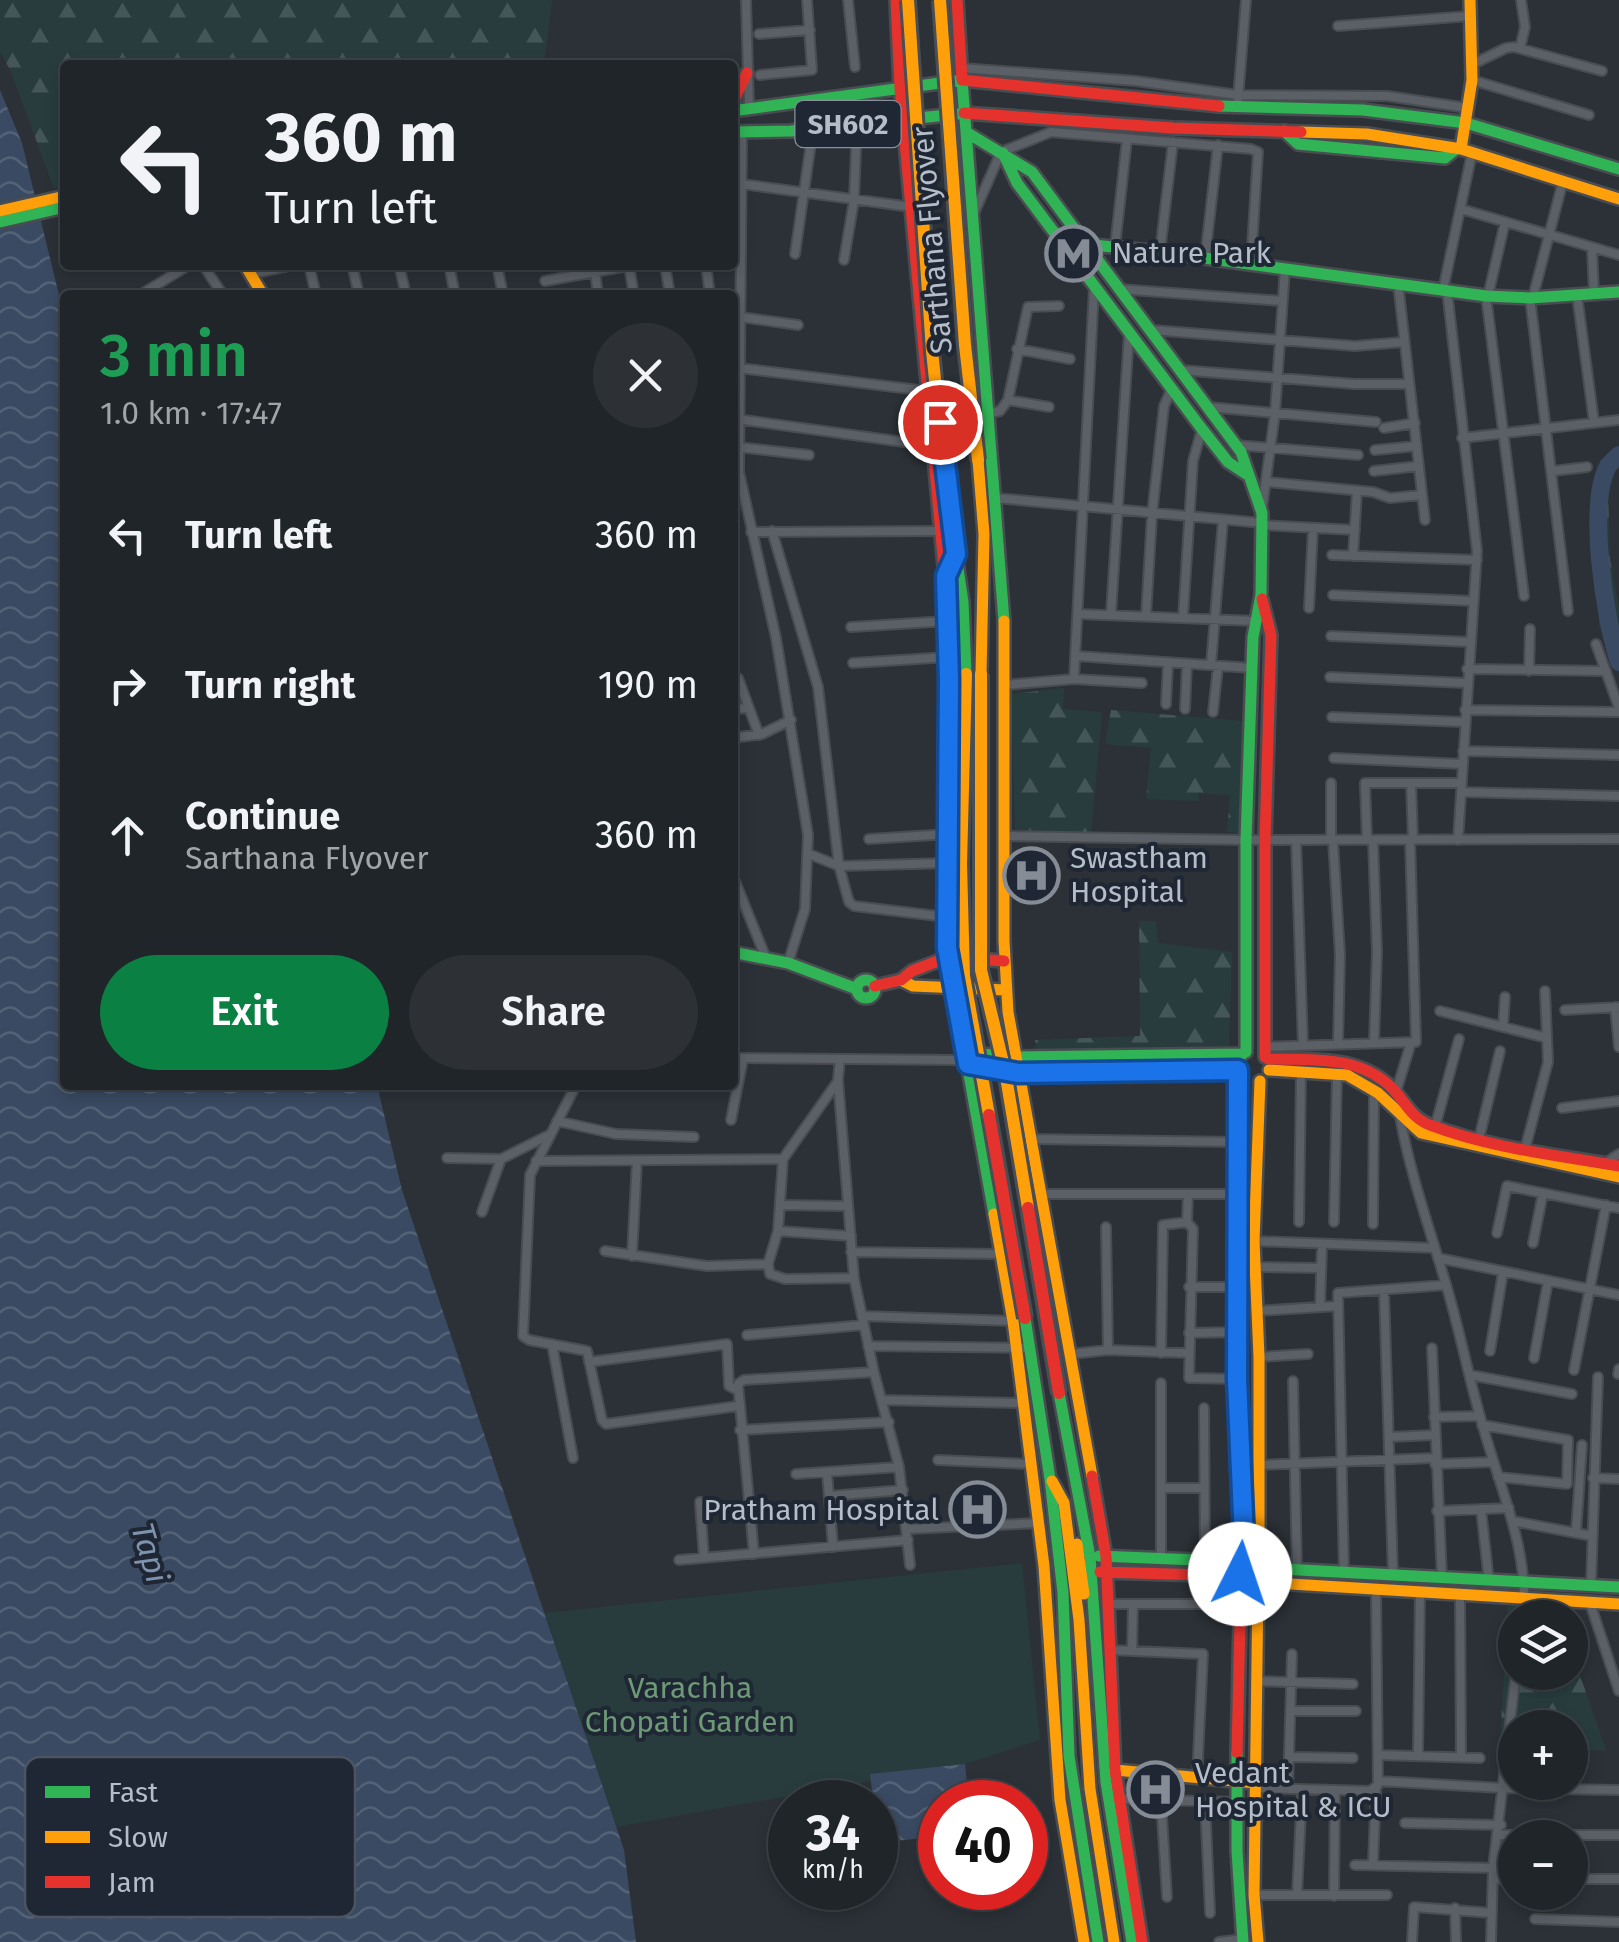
<!DOCTYPE html>
<meta charset="utf-8">
<style>
:root{--surface:#202529;--page:#2d3135;--text:#f1f3f6;--muted:#a2a5a8;--line:#3d4246;--accent:#0b8043}
body{margin:0;font-family:"Fira Sans",sans-serif;background:var(--page);color:var(--text);height:100vh;display:flex;flex-direction:column;font-size:38px;white-space:nowrap}
*{box-sizing:border-box;margin:0}
p{font-size:32px;color:var(--muted)}
.icon{flex:none;width:55px;height:55px;fill:none;stroke:currentColor;stroke-width:2;stroke-linecap:round;stroke-linejoin:round}
.map{position:relative;flex:1;overflow:hidden}
.sheet{position:absolute;left:60px;top:290px;width:678px;height:800px;display:flex;flex-direction:column;background:var(--surface);border-radius:10px;box-shadow:0 5px 15px #0003,0 0 0 2px var(--line)}
.sheet>*{flex:none}
.banner{position:absolute;left:60px;top:60px;width:678px;height:210px;border-radius:10px;box-shadow:0 5px 15px #0003,0 0 0 2px var(--line);background:#202529;color:var(--text);overflow:hidden}
.fabs{position:absolute;left:1498px;top:1600px;display:grid;gap:20px}
.fabs a{display:grid;place-items:center;width:90px;height:90px;border-radius:50%;background:var(--surface);box-shadow:0 5px 15px #0003,0 0 0 2px var(--line);font-size:50px}
.speed{position:absolute;left:768px;top:1780px;display:flex;gap:20px;font-size:50px;font-weight:700;text-align:center}
.speed>*{display:grid;place-content:center;width:130px;height:130px;border-radius:50%;background:var(--surface);box-shadow:0 5px 15px #0003,0 0 0 2px var(--line);line-height:1}
.speed small{font-size:25px;font-weight:400}
.speed .limit{border:15px solid #d22;background:#fff;color:#111}
.pin{position:absolute;display:grid;place-items:center;width:85px;height:85px;color:#fff;margin:-42px;border:5px solid #fff;border-radius:50%;box-shadow:0 2px 10px #0007}
.me{position:absolute;width:110px;margin:-55px;rotate:4deg;stroke-linejoin:round;filter:drop-shadow(0 0 8px #0008)}
.turn{display:flex;align-items:center;gap:35px;height:210px;padding:0 40px;font-size:45px}
.turn .icon{width:130px;height:130px;stroke-width:2.5}
.turn b{display:block;font-size:70px;line-height:85px}
.round{display:grid;place-items:center;flex:none;width:105px;height:105px;border-radius:52px;background:var(--page)}
.headline{display:flex;align-items:center;justify-content:space-between;height:170px;padding:0 40px}
h1{font-size:60px;font-weight:600;line-height:75px;color:#1e9e55}
.cta{display:flex;gap:20px;margin-top:auto;padding:20px 40px}
.cta a{flex:1;height:115px;border-radius:60px;background:var(--accent);color:#fff;font-size:40px;font-weight:600;line-height:115px;text-align:center}
.cta a+a{background:var(--page);color:var(--text)}
ul{padding:0;list-style:none}
li{display:flex;align-items:center;gap:30px;height:150px;padding:0 40px}
li div{flex:1}
li b{display:block;font-size:38px}
li em{font-style:normal}
.map>svg:first-child{display:block}
</style>
<div class="map">
<svg width="1619" height="1942" viewBox="0 0 1619 1942">
<defs>
<pattern id="forest-firs" width="22" height="20" patternUnits="userSpaceOnUse" patternTransform="scale(2.5)"><rect width="22" height="20" fill="#283c3e"/><path d="M5 1l3.5 6h-7zM16 11l3.5 6h-7z" fill="#455659"/></pattern>
<pattern id="water-waves" width="16" height="10" patternUnits="userSpaceOnUse" patternTransform="scale(2.5)"><rect width="16" height="10" fill="#3a4a62"/><path d="M0 5q4-4 8 0t8 0" fill="none" stroke="#546277"/></pattern>
</defs>
<rect width="100%" height="100%" fill="#2b3137"/>
<path fill="url(#forest-firs)" d="M0,0H552L544,65H65V185L54,188L11,72L0,51Z
M1597,476L1608,491L1610,559L1619,608V673L1599,626Z
M1064,688L1063,709L1102,712L1091,833L1015,830L1011,694Z
M1111,710L1244,721L1239,833L1227,832L1230,795L1198,793L1199,801L1146,799L1151,748L1105,744Z
M1139,921H1156L1158,943L1232,952L1229,1046L1036,1050L1035,1040L1140,1036Z
M1508,1604L1559,1615L1515,1618V1672H1570V1646L1606,1751L1570,1748V1728H1515V1744L1500,1742Z"/>
<path fill="#283c3e" d="M1022,1563L1040,1740L965,1764L616,1827L545,1613Z"/>
<path fill="url(#water-waves)" d="M0,90L22,143L65,320V1085H377L402,1190L624,1850L636,1942H0Z
M965,1764L969,1802H940V1836L878,1843L870,1774Z"/>
<g fill="none" stroke-linecap="round" stroke-linejoin="round">
<path stroke="#3a4a62" stroke-width="18" d="M1619,455C1615,459 1611,462 1608,466C1587,504 1605,621 1619,662"/>
<defs>
<path id="street" d="M746,0L749,108
M848,0L855,67
M1338,26L1470,16
M759,34L810,30
M1520,48L1525,27L1521,0
M1471,65L1506,48L1514,47L1602,71
M961,68L1136,81L1238,95L1387,96L1468,108
M760,75L812,70L807,0
M1472,80L1589,115
M1238,99L1246,0
M742,133L739,472L776,638L808,835L805,909L788,963
M742,184L911,207
M1461,209L1619,255
M975,211L1001,152L1051,132L1251,149L1258,152L1251,263
M1115,247L1127,139
M1592,248L1594,294
M1160,252L1173,142
M795,254L813,129
M1205,258L1218,145
M844,260L854,200L857,123
M203,265L223,295
M309,265L316,295
M352,265L359,295
M399,265L406,295
M449,265L455,295
M497,265L503,295
M665,265L670,295
M706,265L710,295
M629,266L634,295
M595,272L598,295
M251,274L294,265
M545,281L634,265
M1398,283L1425,520
M1118,289L1282,301
M1443,290L1472,153
M1447,290L1477,551L1458,840
M140,295L189,265
M1577,295L1594,422
M1486,296L1524,596
M1488,296L1505,222
M1533,297L1563,181
M1530,298L1568,611
M740,317L798,325
M1152,330L1355,346L1404,342
M1017,349L1070,359
M739,368L927,391
M1180,370L1355,384H1409
M1008,400L1049,407
M1208,407L1376,422
M990,413L1000,411L1008,400L1028,307L1059,306
M737,419L933,446
M1384,428L1415,423
M1462,438L1619,420
M1235,445L1358,455
M738,447L809,455
M1375,450L1417,446
M1374,471L1419,466
M1553,471L1587,467
M1267,482L1373,492L1390,498L1422,495
M996,498L1262,523
M1262,509L1275,413L1285,268
M1262,525L1355,530
M772,531L818,687L839,866L849,902L854,906L946,917
M751,532L941,531
M1332,555L1477,560
M1353,556L1357,491
M1333,595L1473,601
M1309,608L1313,528
M1078,614L1256,621
M1111,614L1129,334
M1146,616L1152,515L1164,406L1172,388
M1183,617L1193,461L1202,429
M851,627L948,621
M1331,636L1470,642
M1596,644L1619,708
M1076,656L1252,668
M853,663L949,657
M1211,665L1223,520
M1467,669L1606,671
M1529,671L1530,629
M732,675L738,678L759,735
M1330,677L1466,683
M1074,679L1094,289
M1005,685L1074,679L1142,683
M1166,704L1168,663
M732,709L749,708
M1185,709L1187,664
M1465,710L1619,712
M1213,712L1218,666
M1332,717L1464,722
M732,738L762,734L791,720
M1463,751L1619,755
M1334,758L1462,764
M1411,783L1413,839
M1461,792L1619,796
M1004,836L1246,840L1619,839
M869,839L949,834
M1296,840L1303,1045
M1331,840V783
M1333,840L1340,955L1338,1044
M1367,840L1365,783H1461
M1373,840L1377,952L1374,1043
M809,854L839,866L949,863
M732,874L766,958
M1615,1007L1619,1047
M1565,1010L1619,1007
M1440,1011L1547,1038
M1503,1027L1505,997
M1265,1047L1416,1042L1410,839
M732,1058L957,1060L967,1064
M840,1059L838,1080L854,1278L874,1372L899,1467L910,1565
M576,1085L530,1175L523,1336L529,1340L587,1351L602,1420L606,1424L738,1406
M1396,1092L1411,1043
M1562,1108L1619,1101
M1400,1117C1410,1173 1429,1227 1445,1281C1460,1330 1469,1381 1484,1430C1501,1491 1530,1553 1523,1618
M731,1120L743,1059
M557,1121L616,1134L694,1137
M1435,1127L1459,1039
M1030,1139L1238,1142
M1479,1139L1500,1051
M1525,1149L1548,1062L1545,991
M447,1158L501,1159
M536,1161L783,1159
M1605,1163L1619,1154
M1040,1194H1237
M780,1205L847,1206
M482,1212L501,1159L549,1135
M1187,1222L1193,1229L1189,1378L1237,1379
M1299,1222L1301,1072
M1334,1222L1337,1075
M1373,1224L1374,1091
M1106,1227L1108,1350
M778,1231L851,1236
M1497,1233L1507,1186L1619,1208
M1254,1241L1435,1248
M1533,1243L1543,1193
M605,1251L707,1266L768,1264L778,1231L783,1159L838,1081
M851,1252L1000,1254
M632,1256L637,1161
M1438,1258L1619,1295
M768,1264L770,1274L785,1279L854,1278
M1255,1267L1321,1268
M1189,1287H1237
M1384,1290L1393,1575
M1320,1307L1322,1244
M1256,1311L1337,1306
M862,1316L1013,1321
M1189,1333L1237,1332
M747,1335L864,1325
M552,1344L573,1458
M868,1346L1029,1348
M1432,1348L1442,1579
M1490,1351L1503,1272
M1161,1353L1163,1225L1187,1222L1188,1194
M1071,1354L1108,1350L1188,1353
M1259,1357L1308,1354
M1534,1358L1548,1281
M589,1362L727,1344L729,1386L737,1390
M1574,1370L1606,1205
M1618,1374L1619,1369
M1470,1375L1572,1394
M1293,1381L1297,1570
M882,1400L1022,1403
M1204,1408L1205,1559
M1434,1417L1480,1416
M1482,1425L1568,1440L1567,1484L1498,1477
M740,1430L889,1422
M1389,1437L1434,1435
M938,1460L1030,1464
M1435,1464L1493,1462
M1260,1465L1434,1458
M827,1472L833,1547
M796,1474L899,1467
M1593,1478L1619,1479
M1161,1488H1204
M829,1496L903,1490
M700,1502L704,1558
M1481,1509L1489,1581
M1437,1511L1509,1508
M1513,1521L1592,1536
M907,1529L1039,1523
M1576,1533L1582,1445
M754,1554L738,1384L744,1380L874,1372
M1161,1558V1383
M679,1560L908,1540
M1344,1573L1338,1293L1446,1285
M1591,1585L1598,1377
M1460,1594L1461,1757
M1590,1603L1619,1691
M1108,1604H1202
M1110,1650L1203,1654L1197,1778
M1132,1651L1133,1604
M1256,1681L1353,1684
M1292,1711H1356
M1379,1755L1480,1758
M1418,1756L1420,1591
M1290,1757L1353,1758
M1379,1781L1502,1788L1619,1790
M1256,1788L1370,1791L1378,1785L1376,1590
M1288,1789L1292,1654
M1120,1799L1237,1802
M1161,1800L1167,1897
M1205,1801L1210,1913
M1405,1823L1501,1825
M1500,1835H1619
M1373,1864L1376,1788
M1355,1865L1493,1868
M1493,1879H1515
M1570,1879H1619
M1254,1895H1387
M1297,1895L1302,1790
M1334,1896L1335,1790
M1455,1908L1456,1942
M1535,1919L1619,1922
M1219,1942L1243,1939
M1412,1942L1414,1907L1492,1913
M1491,1942L1493,1868L1516,1672"/>
<path id="fast" d="M1219,106L1363,110L1466,123L1619,169
M732,111L962,80L1004,621
M1284,131L1298,144L1445,158L1456,149
M732,132L791,131L957,114
M966,132L1032,172L1241,452L1262,513L1261,595L1253,637L1246,840V1052
M1003,153L1017,183L1202,429L1228,462L1246,474
M0,222L65,207
M1067,247L1084,244L1160,252L1486,296L1530,298L1619,292
M947,494L963,602L966,674
M946,589L948,957L994,1214
M732,952L788,963L857,989
M857 989a9 9 0 1 1 18 0a9 9 0 1 1-18 0Z
M970,1053L1016,1057L1243,1054
M973,1065L1018,1073L1238,1071
M1025,1318L1050,1479L1063,1593L1069,1756L1098,1942
M1059,1393L1090,1557L1106,1782L1132,1942
M1099,1556L1245,1562L1237,1379L1239,1075
M1263,1568L1619,1587
M1237,1753V1851L1243,1942"/>
<path id="slow" d="M1301,132L1367,134L1461,149L1619,199
M1461,149L1472,80L1470,0
M0,211L65,196
M245,265L263,295
M978,460L984,534L981,674
M1004,621V941L1008,1012L1092,1476
M901,980L913,986L1006,990
M1269,1070L1347,1075L1378,1093L1421,1133L1619,1177
M994,1214L1013,1321L1044,1566L1060,1800L1084,1942
M1052,1481L1064,1503L1079,1620L1090,1789L1114,1942
M1077,1544L1084,1594
M1259,1563V1357L1254,1241L1260,1081
M1115,1770L1256,1783
M1258,1942L1254,1895L1258,1582L1619,1604"/>
<path id="jam" d="M896,0L900,88
M957,0L962,80L1219,106
M900,88L946,589
M732,103L747,73
M964,113L1173,128L1301,132
M1262,599L1271,635L1265,840V1057
M875,986L901,980L912,971L948,957L1004,961
M1268,1059C1311,1060 1359,1055 1392,1088C1405,1101 1411,1118 1430,1125C1490,1148 1556,1155 1619,1166
M1092,1476L1106,1556L1115,1770L1142,1942
M1100,1572L1241,1576L1237,1753"/>
</defs>
<use href="#street" stroke="#494d52" stroke-width="12"/>
<use href="#fast" stroke="#494d52" stroke-width="16"/>
<use href="#slow" stroke="#494d52" stroke-width="16"/>
<use href="#jam" stroke="#494d52" stroke-width="16"/>
<use href="#street" stroke="#5b5f66" stroke-width="8"/>
<use href="#fast" stroke="#30b455" stroke-width="11"/>
<use href="#slow" stroke="#ff9f0a" stroke-width="11"/>
<use href="#jam" stroke="#e5322d" stroke-width="11"/>
<defs>
<path id="slow-bridge" d="M908,0L932,351L947,494
M940,0L965,345L978,460
M966,674L961,864L964,976L989,1115
M981,674V970L1005,1071L1028,1208"/>
<path id="jam-bridge" d="M989,1115L1025,1318
M1028,1208L1059,1393"/>
</defs>
<use href="#slow-bridge" stroke="#494d54" stroke-width="18" stroke-linecap="butt"/>
<use href="#jam-bridge" stroke="#494d54" stroke-width="18" stroke-linecap="butt"/>
<use href="#slow-bridge" stroke="#ff9f0a" stroke-width="12"/>
<use href="#jam-bridge" stroke="#e5322d" stroke-width="12"/>
</g>
<g fill="none" stroke-linecap="round" stroke-linejoin="round">
<defs>
<path id="route" d="M940,422L956,554L946,576L949,680L947,948L968,1064L1018,1073L1238,1070L1237,1379L1245,1562L1240,1574"/>
</defs>
<use href="#route" stroke="#114b97" stroke-width="25"/>
<use href="#route" stroke="#1a73e8" stroke-width="18"/>
</g>
<defs>
<symbol id="metro-ring" viewBox="-11 -11 22 22"><circle r="9.5" fill="#1e2733" stroke="#858c96" stroke-width="1.5"/><path d="M-5.5 5V-5H-3L0 0L3-5H5.5V5H3V-.5L0 4L-3-.5V5Z" fill="#858c96"/></symbol>
<symbol id="hospital-ring" viewBox="-11 -11 22 22"><circle r="9.5" fill="#1e2733" stroke="#858c96" stroke-width="1.5"/><path d="M-5-5h3v3.5h4V-5h3V5h-3V1.5h-4V5h-3Z" fill="#858c96"/></symbol>
</defs>
<g fill-rule="evenodd">
<use href="#metro-ring" x="1042" y="222" width="63" height="63"/>
<use href="#hospital-ring" x="1000" y="844" width="63" height="63"/>
<use href="#hospital-ring" x="946" y="1478" width="63" height="63"/>
<use href="#hospital-ring" x="1124" y="1758" width="63" height="63"/>
</g>
<g text-anchor="middle" dominant-baseline="central" stroke-width="8" stroke-linejoin="round" paint-order="stroke">
<rect fill="#1e2733" stroke="#88909c" stroke-width="2.5" x="795.5" y="101" width="105" height="46" rx="8"/>
<g font-size="28" font-weight="bold" fill="#b5bdc9">
<text x="848" y="124">SH602</text>
</g>
<g font-size="30" fill="#b5bdc9" stroke="#1e2733">
<text transform="translate(932 240) rotate(-95)">Sarthana Flyover</text>
</g>
<g font-size="30" fill="#b5bdc9" stroke="#1e2733" text-anchor="start">
<text x="1112" y="253">Nature Park</text>
<text x="1070" y="858">Swastham<tspan x="1070" dy="34">Hospital</tspan></text>
<text x="939" y="1510" text-anchor="end">Pratham Hospital</text>
<text x="1195" y="1773">Vedant<tspan x="1195" dy="34">Hospital &amp; ICU</tspan></text>
</g>
<g font-size="30" fill="#6d9977" stroke="#1e2733">
<text x="690" y="1688">Varachha<tspan x="690" dy="34">Chopati Garden</tspan></text>
</g>
<g font-size="32" font-style="italic" fill="#7d93af" stroke="#1e2733">
<text transform="translate(150 1553) rotate(74)">Tapi</text>
</g>
</g>
<rect x="25" y="1757" width="330" height="160" rx="15" fill="#1e2733" stroke="#4b5460" stroke-width="2.5"/>
<rect x="45" y="1786" width="45" height="12" fill="#30b455"/>
<rect x="45" y="1831" width="45" height="12" fill="#ff9f0a"/>
<rect x="45" y="1876" width="45" height="12" fill="#e5322d"/>
<g font-size="28" fill="#b5bdc9">
<text x="108" y="1802">Fast</text>
<text x="108" y="1847">Slow</text>
<text x="108" y="1892">Jam</text>
</g>
</svg>
<div class="fabs">
<a><svg class="icon" aria-label="layers" viewBox="0 0 24 24"><path d="M12 4l9 5-9 5-9-5zM3 14l9 5 9-5"/></svg></a>
<a>+</a>
<a>−</a>
</div>
<div class="speed"><div>34<small>km/h</small></div><div class="limit">40</div></div>
<div class="pin" style="left:940px;top:422px;background:#d93025"><svg class="icon" aria-label="arrive" viewBox="0 0 24 24"><path d="M6 21V4h12l-3 4 3 4H6"/></svg></div>
<svg class="me" style="left:1240px;top:1574px" viewBox="-20 -20 40 40"><circle r="19" fill="#fff"/><path d="M0-13L10 11 0 6-10 11z" fill="#1a73e8"/></svg>
<div class="banner">
<div class="turn"><svg class="icon" aria-label="left" viewBox="0 0 24 24"><path d="M17 20v-9H6M10 6l-5 5 5 5"/></svg><div><b>360 m</b>Turn left</div></div>
</div>
<section class="sheet">
<div class="headline"><div><h1>3 min</h1><p>1.0 km · 17:47</p></div><a class="round"><svg class="icon" aria-label="close" viewBox="0 0 24 24"><path d="M6 6l12 12M18 6L6 18"/></svg></a></div>
<ul>
<li><svg class="icon" aria-label="left" viewBox="0 0 24 24"><path d="M17 20v-9H6M10 6l-5 5 5 5"/></svg><div><b>Turn left</b></div><em>360 m</em></li>
<li><svg class="icon" aria-label="right" viewBox="0 0 24 24"><path d="M7 20v-9h11M14 6l5 5-5 5"/></svg><div><b>Turn right</b></div><em>190 m</em></li>
<li><svg class="icon" aria-label="ahead" viewBox="0 0 24 24"><path d="M12 20V5M6 11l6-6 6 6"/></svg><div><b>Continue</b><p>Sarthana Flyover</p></div><em>360 m</em></li>
</ul>
<div class="cta"><a>Exit</a><a>Share</a></div>
</section>
</div>
